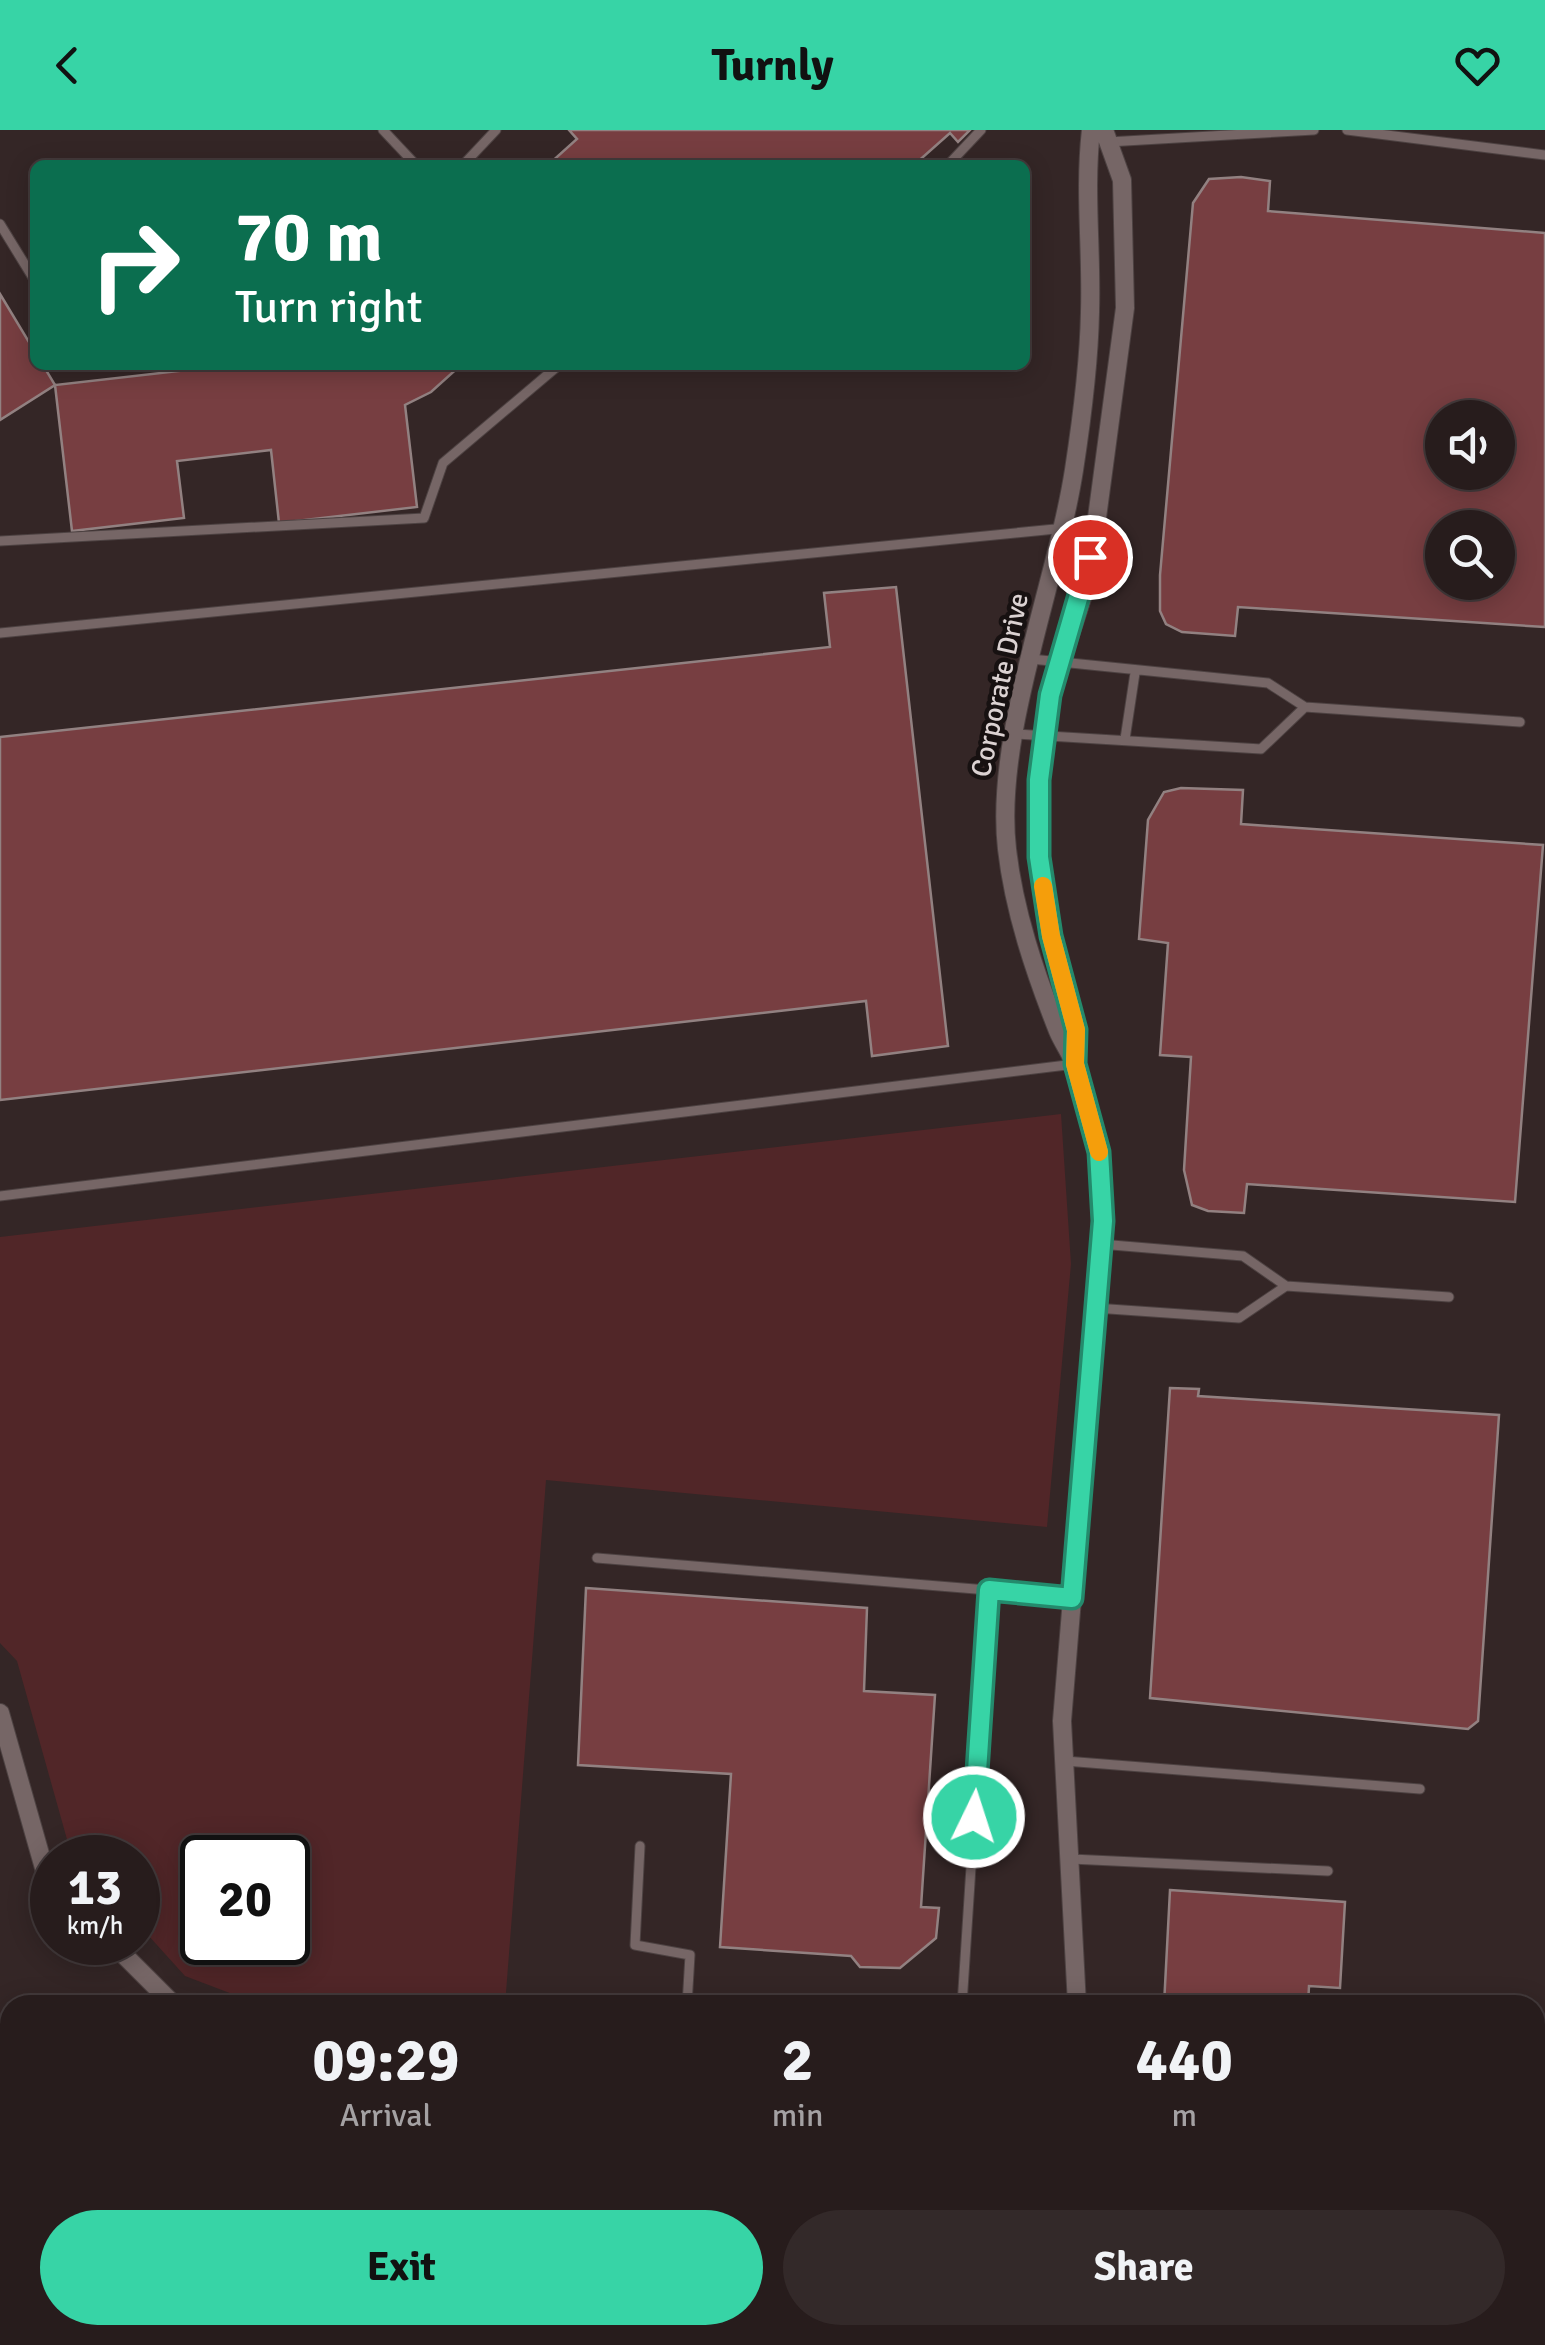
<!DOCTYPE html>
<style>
:root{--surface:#271c1c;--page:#332929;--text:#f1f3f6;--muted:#a4a1a3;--line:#433a3b;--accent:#37d4a6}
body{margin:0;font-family:Signika,sans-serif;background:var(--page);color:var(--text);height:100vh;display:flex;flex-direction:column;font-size:38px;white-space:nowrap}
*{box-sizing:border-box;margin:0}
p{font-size:32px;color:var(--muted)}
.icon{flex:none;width:55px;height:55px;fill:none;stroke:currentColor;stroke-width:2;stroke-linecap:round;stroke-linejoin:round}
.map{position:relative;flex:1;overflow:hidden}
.panel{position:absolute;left:0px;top:1865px;width:1545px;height:350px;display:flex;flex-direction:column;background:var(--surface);border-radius:30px 30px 0 0;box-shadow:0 5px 25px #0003,0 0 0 2px var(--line)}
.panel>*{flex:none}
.guide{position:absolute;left:30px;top:30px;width:1000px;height:210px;border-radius:15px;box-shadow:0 5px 25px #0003,0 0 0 2px var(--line);background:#0b6e4f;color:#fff;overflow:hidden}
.controls{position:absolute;left:1425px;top:270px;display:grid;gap:20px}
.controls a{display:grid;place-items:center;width:90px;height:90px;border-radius:50%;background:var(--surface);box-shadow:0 5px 25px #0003,0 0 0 2px var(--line);font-size:50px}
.speed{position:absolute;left:30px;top:1705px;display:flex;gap:20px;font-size:50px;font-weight:700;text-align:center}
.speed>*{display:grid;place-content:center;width:130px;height:130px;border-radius:50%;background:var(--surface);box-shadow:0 5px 25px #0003,0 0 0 2px var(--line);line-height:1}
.speed small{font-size:25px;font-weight:400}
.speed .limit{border:5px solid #111;border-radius:15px;background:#fff;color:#111}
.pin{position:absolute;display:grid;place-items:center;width:85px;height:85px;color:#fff;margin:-42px;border:5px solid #fff;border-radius:50%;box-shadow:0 2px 10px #0007}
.me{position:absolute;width:110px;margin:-55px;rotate:4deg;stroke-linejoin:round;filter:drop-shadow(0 0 8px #0008)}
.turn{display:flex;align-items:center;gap:35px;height:210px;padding:0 40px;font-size:45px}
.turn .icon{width:130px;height:130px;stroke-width:2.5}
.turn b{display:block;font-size:70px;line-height:85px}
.eta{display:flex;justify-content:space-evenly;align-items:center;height:170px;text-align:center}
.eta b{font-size:60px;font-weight:700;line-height:70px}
.button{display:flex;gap:20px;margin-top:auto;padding:20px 40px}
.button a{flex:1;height:115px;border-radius:60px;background:var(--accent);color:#111;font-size:40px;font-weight:700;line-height:115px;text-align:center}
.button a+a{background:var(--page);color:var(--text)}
header{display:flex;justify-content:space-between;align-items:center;height:130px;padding:0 40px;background:var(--accent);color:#111;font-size:45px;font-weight:700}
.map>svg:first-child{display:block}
</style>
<header><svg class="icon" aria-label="back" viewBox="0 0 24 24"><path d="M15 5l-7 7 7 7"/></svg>Turnly<svg class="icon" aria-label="heart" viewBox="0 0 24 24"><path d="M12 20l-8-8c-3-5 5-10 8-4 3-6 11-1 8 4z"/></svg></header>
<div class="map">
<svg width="1545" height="2215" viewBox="0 0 1545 2215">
<rect width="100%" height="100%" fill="#342626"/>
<path fill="#512628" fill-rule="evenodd" d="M1061,984L1071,1134L1047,1397L546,1350L505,1875H261L185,1846L138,1794V1728L77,1727L70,1720L17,1531L0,1513V1107ZM202,1728H288V1812H202Z"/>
<path fill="#773e41" stroke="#928181" stroke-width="2.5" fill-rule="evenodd" d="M569,0H970L958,12L950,3L914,35H548L577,9Z
M1241,47L1270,51L1268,81L1545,103V497L1238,477L1235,506L1182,502L1166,494L1160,481V445L1193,73L1209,49ZM1442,288H1498V342H1442ZM1442,398H1498V452H1442Z
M0,164L35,222V235H43L55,255L0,290Z
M231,235H461L431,262L405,275L417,377L279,393L271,320L177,331L184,388L72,401L55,255Z
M896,457L948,916L872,926L866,871L0,970V607L830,517L824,463Z
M1181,658L1243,660L1241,694L1543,715L1515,1072L1247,1054L1244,1083L1208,1081L1192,1075L1184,1040L1191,927L1160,925L1168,813L1139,809L1148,690L1164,662Z
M1170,1258L1199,1259L1198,1266L1499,1285L1478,1591L1468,1599L1150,1568Z
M586,1458L867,1478L864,1561L935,1565L921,1777L939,1778L936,1808L900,1838L860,1837L851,1826L720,1817L731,1644L578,1635Z
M1170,1760L1345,1772L1340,1858L1309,1856L1308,1875H1164Z
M645,2205H884L803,2215H647Z
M1203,2205H1324L1247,2215H1204Z"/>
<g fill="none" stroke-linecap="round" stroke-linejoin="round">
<defs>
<path id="service" d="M383,0L416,35
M1347,0L1545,25
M1108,12L1314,0
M463,35L496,0
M948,35L981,0
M0,94L35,151
M0,411L424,388L443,333L559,235
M0,503L1096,395
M1031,529L1268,553L1305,577
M1016,604L1261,619L1305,577L1520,592
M1125,609L1135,543
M0,1066L1075,934
M1100,1114L1243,1126L1286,1156L1449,1167
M1095,1178L1239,1188L1286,1156
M597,1428L1072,1467
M1065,1631L1420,1659
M640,1716L635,1815L690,1825L687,1875
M1071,1729L1328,1741
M962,1875L989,1461
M1535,2083L1545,2161
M1535,2186L1545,2184
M558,2205L559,2215
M1335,2215L1403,2205"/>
<path id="minor" d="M1075,934L1076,900L1051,806L1039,727V650L1050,565L1085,459L1096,395L1125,178L1122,50L1104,0
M0,1583L46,1745L52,1751
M111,1812L174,1875
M1077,1875L1062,1591L1103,1091C1100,1038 1095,985 1075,935C1071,923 1063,913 1058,901C1035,843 1014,781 1007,719C994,606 1056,455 1074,340C1082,288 1089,234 1090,182C1092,121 1084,61 1091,0
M1117,2205L1118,2215"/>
</defs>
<use href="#service" stroke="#4d4242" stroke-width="11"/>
<use href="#minor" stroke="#4d4242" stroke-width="20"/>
<use href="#service" stroke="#766666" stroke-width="9"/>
<use href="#minor" stroke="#766666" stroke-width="18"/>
</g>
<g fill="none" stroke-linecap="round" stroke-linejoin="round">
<defs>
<path id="route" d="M974,1687L989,1460L1072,1468L1103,1091L1099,1022L1075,934L1076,900L1051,806L1039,727V650L1050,565L1090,427"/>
</defs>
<use href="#route" stroke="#248a6c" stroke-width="25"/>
<use href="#route" stroke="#37d4a6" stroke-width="18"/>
<path stroke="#f59e0b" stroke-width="18" d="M1043,756L1051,806L1076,900L1075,934L1099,1022"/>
</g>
<g text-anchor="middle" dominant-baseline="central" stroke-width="9" stroke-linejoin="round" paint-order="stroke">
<g font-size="28" fill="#dbd2d2" stroke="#171111">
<text transform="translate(1000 555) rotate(-78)">Corporate Drive</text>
</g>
</g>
</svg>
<div class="controls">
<a><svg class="icon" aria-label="sound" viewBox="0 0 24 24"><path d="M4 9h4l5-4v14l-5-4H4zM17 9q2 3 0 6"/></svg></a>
<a><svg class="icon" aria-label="search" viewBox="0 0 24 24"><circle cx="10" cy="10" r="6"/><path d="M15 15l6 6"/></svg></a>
</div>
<div class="speed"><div>13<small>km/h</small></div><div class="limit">20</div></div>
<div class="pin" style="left:1090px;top:427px;background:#d93025"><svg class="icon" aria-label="arrive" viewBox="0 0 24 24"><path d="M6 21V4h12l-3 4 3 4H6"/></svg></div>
<svg class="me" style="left:974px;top:1687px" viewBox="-20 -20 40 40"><circle r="17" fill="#37d4a6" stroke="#fff" stroke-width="3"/><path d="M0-11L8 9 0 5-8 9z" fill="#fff"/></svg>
<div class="guide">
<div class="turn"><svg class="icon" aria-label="right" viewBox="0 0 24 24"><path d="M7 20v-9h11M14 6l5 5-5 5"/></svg><div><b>70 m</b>Turn right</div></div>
</div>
<section class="panel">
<div class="eta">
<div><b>09:29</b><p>Arrival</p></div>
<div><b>2</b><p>min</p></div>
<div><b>440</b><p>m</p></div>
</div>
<div class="button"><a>Exit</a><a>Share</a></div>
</section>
</div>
